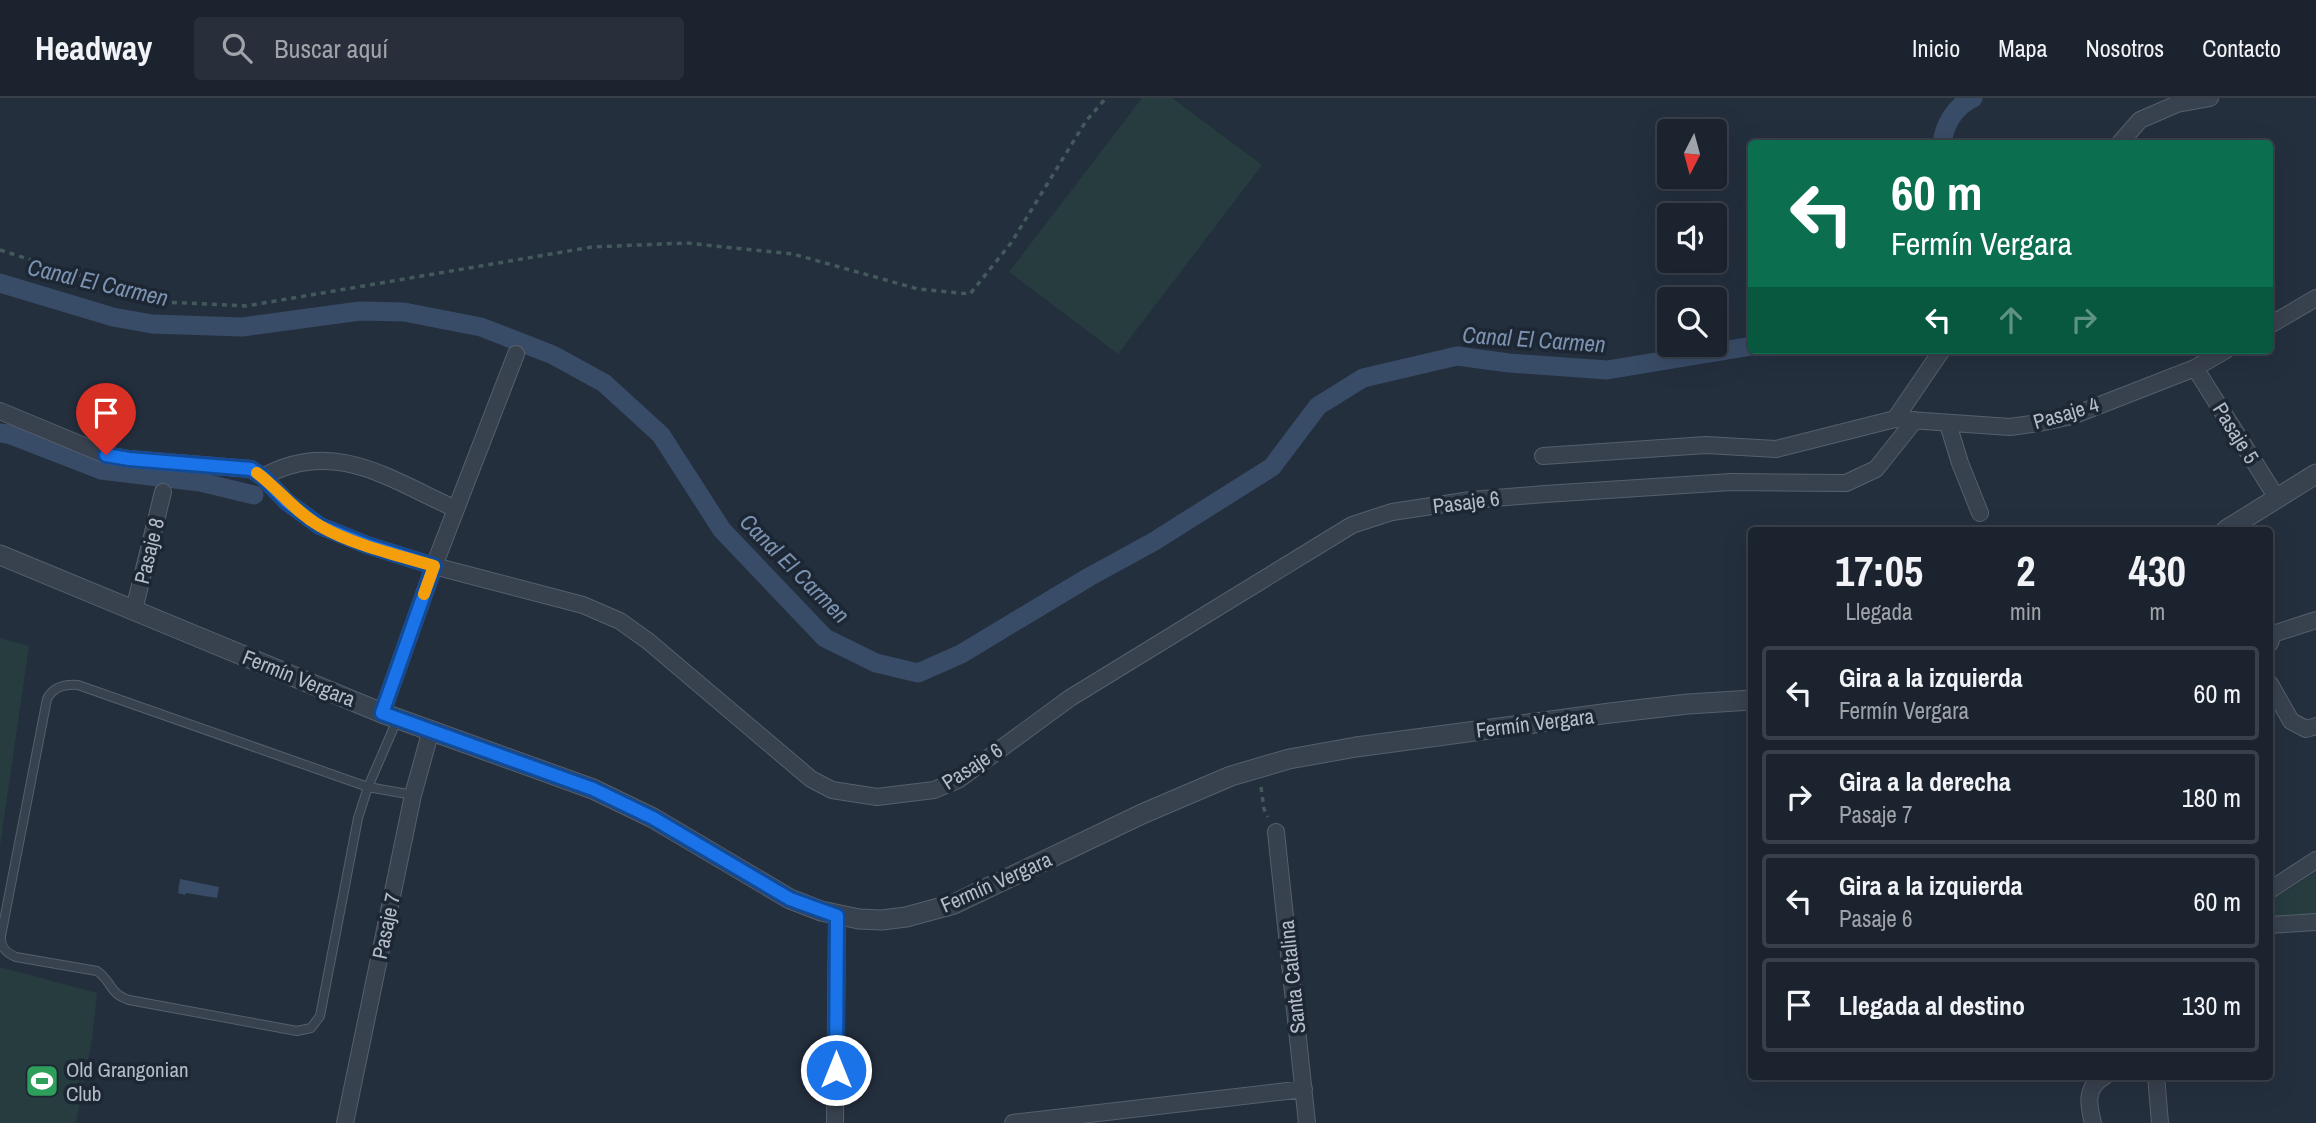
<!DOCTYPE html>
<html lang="es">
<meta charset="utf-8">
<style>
:root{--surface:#1b232e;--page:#282f3a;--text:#f1f3f6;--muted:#a0a4aa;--line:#39404a}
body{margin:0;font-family:"Archivo Narrow",sans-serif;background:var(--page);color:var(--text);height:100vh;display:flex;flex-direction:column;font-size:26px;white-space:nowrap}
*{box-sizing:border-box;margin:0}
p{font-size:23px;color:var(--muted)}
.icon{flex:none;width:38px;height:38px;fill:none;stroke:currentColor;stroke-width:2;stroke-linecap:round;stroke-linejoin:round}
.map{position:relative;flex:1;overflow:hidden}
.drawer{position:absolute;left:1748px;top:429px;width:525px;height:553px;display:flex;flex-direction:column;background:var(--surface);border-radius:7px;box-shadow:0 7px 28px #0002,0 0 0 2px var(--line)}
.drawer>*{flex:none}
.banner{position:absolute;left:1748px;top:42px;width:525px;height:214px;border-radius:7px;box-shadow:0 7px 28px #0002,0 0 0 2px var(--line);background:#0b6e4f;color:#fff;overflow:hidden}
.needle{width:46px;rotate:186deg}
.tools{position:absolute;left:1657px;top:21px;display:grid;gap:14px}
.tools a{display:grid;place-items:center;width:70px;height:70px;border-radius:7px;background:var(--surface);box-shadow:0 7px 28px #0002,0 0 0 2px var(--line);font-size:35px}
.pin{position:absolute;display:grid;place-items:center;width:60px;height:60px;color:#fff;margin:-72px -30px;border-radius:50% 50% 50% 0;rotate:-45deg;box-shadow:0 0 7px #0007}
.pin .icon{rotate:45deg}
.me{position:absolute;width:77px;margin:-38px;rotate:0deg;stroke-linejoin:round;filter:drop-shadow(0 0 5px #0008)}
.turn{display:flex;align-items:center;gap:24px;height:147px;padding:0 28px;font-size:32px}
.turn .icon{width:91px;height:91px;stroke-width:2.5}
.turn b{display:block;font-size:49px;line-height:60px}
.lanes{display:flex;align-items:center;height:66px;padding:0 28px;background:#0003;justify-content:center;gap:35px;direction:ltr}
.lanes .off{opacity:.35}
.eta{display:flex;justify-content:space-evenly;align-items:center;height:119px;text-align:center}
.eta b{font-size:42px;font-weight:700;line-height:49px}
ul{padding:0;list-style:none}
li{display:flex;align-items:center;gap:21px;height:94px;margin:0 14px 10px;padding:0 14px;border:4px solid var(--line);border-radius:7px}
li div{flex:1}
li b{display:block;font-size:26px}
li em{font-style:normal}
header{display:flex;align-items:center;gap:42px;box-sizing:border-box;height:98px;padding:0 35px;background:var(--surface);border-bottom:2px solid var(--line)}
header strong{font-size:33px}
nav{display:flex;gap:38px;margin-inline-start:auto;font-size:24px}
.search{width:490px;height:63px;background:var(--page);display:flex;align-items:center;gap:18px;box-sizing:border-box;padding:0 24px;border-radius:7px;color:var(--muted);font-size:26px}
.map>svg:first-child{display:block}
</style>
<header>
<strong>Headway</strong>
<div class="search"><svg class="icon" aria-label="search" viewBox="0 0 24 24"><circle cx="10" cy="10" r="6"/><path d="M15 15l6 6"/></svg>Buscar aquí</div>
<nav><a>Inicio</a><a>Mapa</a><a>Nosotros</a><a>Contacto</a></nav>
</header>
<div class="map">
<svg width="2316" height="1025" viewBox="0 0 2316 1025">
<rect width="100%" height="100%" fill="#242f3e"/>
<path fill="#263c3f" d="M1142,0H1172L1262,67L1118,256L1009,174Z
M0,540L29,548L0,748Z
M2316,774V816L2270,818V803Z
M0,869L97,895L92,941L76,1025H0Z"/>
<path fill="#394c67" d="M180,781L219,789L217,800L186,795L185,797L178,795Z"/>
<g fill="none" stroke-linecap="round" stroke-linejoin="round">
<path stroke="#394c67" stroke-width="19" d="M1942,46C1944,27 1955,8 1973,0
M0,185L113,219L152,226L242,229L360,213L404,214L481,229L553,257L604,285L661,337L722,432L825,540L876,565L918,575L961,556L1089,479L1153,444L1272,369L1318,308L1363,280L1457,258L1509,265L1607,272L1752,248
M0,335L8,336L101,372L200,384L254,397"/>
<defs>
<path id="service" d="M397,622L368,689L358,720L320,918L311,930L297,933L129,902C108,895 113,884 97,873L16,859C6,855 0,849 1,838L47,601C53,589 65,586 78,587L368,689L413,697"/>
<path id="minor" d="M2119,46L2140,22L2177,6L2210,0
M2270,227L2316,200
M2195,270L2277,400
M0,313L106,357L129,361L251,371L263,379L287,404L320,428L367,447L434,468L583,507L620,523L648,543L811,681L832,692L877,699L934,692L958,682L1070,600L1352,427L1392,414L1471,402L1545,396L1731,384L1846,385L1876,371L1915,322
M1895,321L1942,252
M1948,326L1960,365L1980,415
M1543,358L1706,347L1776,351L1895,321L2010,329L2039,325L2072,318L2195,270L2226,252
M263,379C334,339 391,382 456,411
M134,512L163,394
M2270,545L2273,536L2316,522
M2270,586L2291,623L2306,631L2316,628
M382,615L434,468L516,256
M1276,734L1307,1025
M2270,792L2316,762
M2270,827L2316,824
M2156,978L2160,1025
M345,1025L413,697L431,632
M835,1025L837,818
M1013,1025L1304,991
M2093,1025C2088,1006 2085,989 2105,978"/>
<path id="tertiary" d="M2226,432L2316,376
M0,457L382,615L593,691L653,720L790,801L821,813L859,821L882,822L906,819L954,806L1142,716L1231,678L1289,661L1356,649L1610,615L1688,606L1752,602"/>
</defs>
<use href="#service" stroke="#565f6c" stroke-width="10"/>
<use href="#minor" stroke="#565f6c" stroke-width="18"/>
<use href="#tertiary" stroke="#565f6c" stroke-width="21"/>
<path stroke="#44595c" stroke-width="3.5" stroke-dasharray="5 5" stroke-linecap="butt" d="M0,152L164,204L246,208L592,149L686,145L793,156L918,191L970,196L1011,145L1086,23L1106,0
M1261,689L1264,711L1268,719"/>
<use href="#service" stroke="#38414e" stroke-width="8"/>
<use href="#minor" stroke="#38414e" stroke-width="16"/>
<use href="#tertiary" stroke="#38414e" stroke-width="19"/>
</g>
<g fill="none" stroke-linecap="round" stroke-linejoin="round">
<defs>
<path id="route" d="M106,357L129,361L251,371L263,379L287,404L320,428L367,447L434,468L382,615L593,691L653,720L790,801L837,818L836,972"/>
</defs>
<use href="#route" stroke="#114b97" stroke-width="18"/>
<use href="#route" stroke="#1a73e8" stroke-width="12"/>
<path stroke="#f59e0b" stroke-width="12" d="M257,375C279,391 295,414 320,428C353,447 397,457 434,468L424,496"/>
</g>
<defs>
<symbol id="stadium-square" viewBox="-11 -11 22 22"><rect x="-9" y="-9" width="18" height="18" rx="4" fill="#2e9e5b" stroke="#1d2633"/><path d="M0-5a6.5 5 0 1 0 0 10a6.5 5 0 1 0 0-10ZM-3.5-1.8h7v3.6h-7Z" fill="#fff"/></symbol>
</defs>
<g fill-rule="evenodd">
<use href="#stadium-square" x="23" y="964" width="38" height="38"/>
</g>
<g text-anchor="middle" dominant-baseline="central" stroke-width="7" stroke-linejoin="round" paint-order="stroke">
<g font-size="21" fill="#b4bcc9" stroke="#1d2633">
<text transform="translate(2066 315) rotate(-16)">Pasaje 4</text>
<text transform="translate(2236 335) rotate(58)">Pasaje 5</text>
<text transform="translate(1466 404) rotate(-7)">Pasaje 6</text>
<text transform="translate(149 453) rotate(-76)">Pasaje 8</text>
<text transform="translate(299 580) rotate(22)">Fermín Vergara</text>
<text transform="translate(1535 625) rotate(-7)">Fermín Vergara</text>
<text transform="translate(972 668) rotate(-33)">Pasaje 6</text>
<text transform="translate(996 784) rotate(-24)">Fermín Vergara</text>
<text transform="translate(386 828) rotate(-78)">Pasaje 7</text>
<text transform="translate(1292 879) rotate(-96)">Santa Catalina</text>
</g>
<g font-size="21" fill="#b4bcc9" stroke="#1d2633" text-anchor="start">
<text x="66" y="971">Old Grangonian<tspan x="66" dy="24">Club</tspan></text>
</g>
<g font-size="23" font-style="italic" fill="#7c92b1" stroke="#1d2633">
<text transform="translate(98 184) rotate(13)">Canal El Carmen</text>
<text transform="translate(1534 241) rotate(4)">Canal El Carmen</text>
<text transform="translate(795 470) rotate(45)">Canal El Carmen</text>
</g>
</g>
</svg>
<div class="tools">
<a><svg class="needle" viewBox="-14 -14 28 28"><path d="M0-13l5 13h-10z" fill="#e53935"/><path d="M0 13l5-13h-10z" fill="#a0a4aa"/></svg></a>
<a><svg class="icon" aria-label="sound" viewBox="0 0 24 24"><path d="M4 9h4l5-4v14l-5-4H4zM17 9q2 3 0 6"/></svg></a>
<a><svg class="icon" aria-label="search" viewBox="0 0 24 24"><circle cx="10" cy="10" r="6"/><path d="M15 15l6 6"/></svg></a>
</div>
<div class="pin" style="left:106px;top:357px;background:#d93025"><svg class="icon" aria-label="arrive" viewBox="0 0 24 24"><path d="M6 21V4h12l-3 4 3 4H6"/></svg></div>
<svg class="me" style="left:836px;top:972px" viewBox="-20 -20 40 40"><circle r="17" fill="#1a73e8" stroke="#fff" stroke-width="3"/><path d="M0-11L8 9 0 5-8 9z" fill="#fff"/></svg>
<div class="banner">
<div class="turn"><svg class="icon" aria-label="left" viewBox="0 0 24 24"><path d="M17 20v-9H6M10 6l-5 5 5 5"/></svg><div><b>60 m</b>Fermín Vergara</div></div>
<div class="lanes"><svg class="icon" aria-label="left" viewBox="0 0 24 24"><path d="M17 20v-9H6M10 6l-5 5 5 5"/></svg><svg class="icon off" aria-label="ahead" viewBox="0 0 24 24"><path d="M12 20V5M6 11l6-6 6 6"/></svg><svg class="icon off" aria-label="right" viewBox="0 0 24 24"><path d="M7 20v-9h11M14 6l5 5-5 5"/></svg></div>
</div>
<section class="drawer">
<div class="eta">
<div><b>17:05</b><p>Llegada</p></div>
<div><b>2</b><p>min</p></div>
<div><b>430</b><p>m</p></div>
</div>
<ul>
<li><svg class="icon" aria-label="left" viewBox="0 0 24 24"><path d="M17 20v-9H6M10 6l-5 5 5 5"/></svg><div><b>Gira a la izquierda</b><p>Fermín Vergara</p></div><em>60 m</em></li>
<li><svg class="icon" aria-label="right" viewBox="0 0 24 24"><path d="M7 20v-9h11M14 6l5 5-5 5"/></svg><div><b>Gira a la derecha</b><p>Pasaje 7</p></div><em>180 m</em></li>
<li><svg class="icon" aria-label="left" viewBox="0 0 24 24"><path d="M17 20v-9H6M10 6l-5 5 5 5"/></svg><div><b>Gira a la izquierda</b><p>Pasaje 6</p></div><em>60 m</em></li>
<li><svg class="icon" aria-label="arrive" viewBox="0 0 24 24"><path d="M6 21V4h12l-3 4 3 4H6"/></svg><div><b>Llegada al destino</b></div><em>130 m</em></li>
</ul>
</section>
</div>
